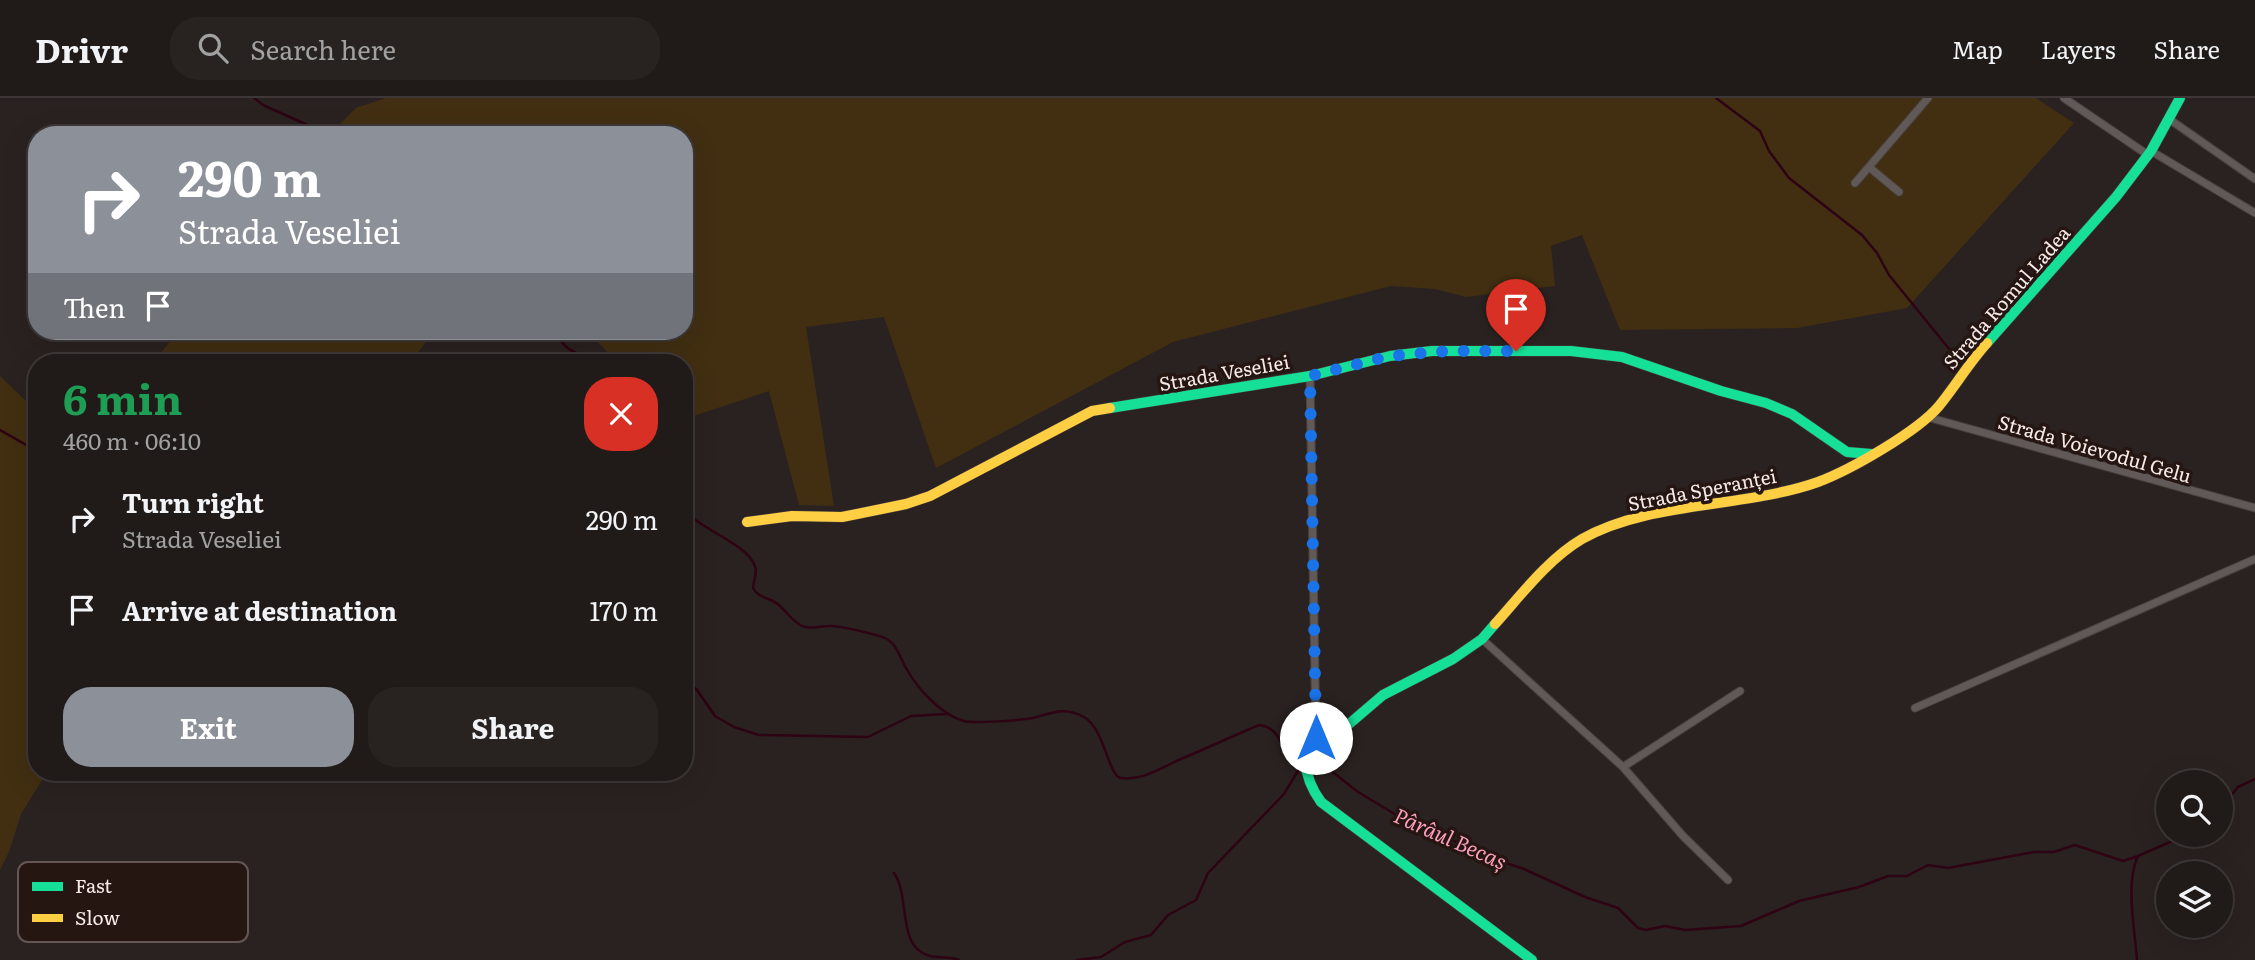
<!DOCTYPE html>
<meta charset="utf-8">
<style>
:root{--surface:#201a18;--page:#282321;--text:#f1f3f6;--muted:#a2a1a2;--line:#3d3837;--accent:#8c9099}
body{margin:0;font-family:Literata,serif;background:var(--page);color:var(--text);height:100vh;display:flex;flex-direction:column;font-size:26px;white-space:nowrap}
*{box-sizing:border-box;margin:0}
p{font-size:23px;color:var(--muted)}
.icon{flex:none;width:38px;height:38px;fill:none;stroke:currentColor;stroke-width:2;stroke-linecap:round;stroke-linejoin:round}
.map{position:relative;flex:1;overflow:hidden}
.side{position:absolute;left:28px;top:256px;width:665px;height:427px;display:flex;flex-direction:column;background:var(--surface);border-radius:28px;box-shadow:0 7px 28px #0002,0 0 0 2px var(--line)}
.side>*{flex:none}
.top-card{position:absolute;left:28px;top:28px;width:665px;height:214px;border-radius:28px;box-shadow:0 7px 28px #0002,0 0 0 2px var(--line);background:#8c9099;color:#fff;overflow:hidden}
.fabs{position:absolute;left:2156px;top:672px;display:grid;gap:14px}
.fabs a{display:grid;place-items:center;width:77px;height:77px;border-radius:50%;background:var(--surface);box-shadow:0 7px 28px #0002,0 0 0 2px var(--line);font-size:35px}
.pin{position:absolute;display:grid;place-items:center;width:60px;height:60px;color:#fff;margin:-72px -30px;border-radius:50% 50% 50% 0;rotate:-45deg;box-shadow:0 0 7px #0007}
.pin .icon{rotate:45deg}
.me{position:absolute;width:77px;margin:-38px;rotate:0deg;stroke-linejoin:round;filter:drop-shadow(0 0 5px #0008)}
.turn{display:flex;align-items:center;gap:24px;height:147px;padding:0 35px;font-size:32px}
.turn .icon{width:91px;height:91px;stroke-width:2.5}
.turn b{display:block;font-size:49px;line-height:60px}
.then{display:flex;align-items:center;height:66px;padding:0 35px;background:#0003;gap:14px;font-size:26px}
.round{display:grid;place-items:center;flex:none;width:74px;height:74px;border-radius:28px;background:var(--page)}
.headline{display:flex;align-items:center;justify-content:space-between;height:119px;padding:0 35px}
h1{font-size:42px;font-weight:700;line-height:52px;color:#1e9e55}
.button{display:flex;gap:14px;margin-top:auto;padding:14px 35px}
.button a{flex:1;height:80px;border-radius:28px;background:var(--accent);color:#fff;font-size:28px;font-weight:700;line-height:80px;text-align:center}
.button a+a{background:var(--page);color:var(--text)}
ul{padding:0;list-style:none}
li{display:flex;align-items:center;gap:21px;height:91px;padding:0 35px}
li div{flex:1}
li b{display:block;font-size:26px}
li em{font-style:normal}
header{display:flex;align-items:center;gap:42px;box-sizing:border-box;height:98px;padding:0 35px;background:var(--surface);border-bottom:2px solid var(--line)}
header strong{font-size:33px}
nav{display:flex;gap:38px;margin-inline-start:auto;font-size:24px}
.search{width:490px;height:63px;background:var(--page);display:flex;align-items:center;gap:18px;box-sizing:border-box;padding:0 24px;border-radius:28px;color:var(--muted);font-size:26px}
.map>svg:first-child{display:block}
</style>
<header>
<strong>Drivr</strong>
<div class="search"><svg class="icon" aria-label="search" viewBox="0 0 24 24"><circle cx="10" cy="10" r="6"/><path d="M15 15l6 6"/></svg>Search here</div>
<nav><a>Map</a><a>Layers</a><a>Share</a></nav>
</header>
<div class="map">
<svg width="2255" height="862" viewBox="0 0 2255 862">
<rect width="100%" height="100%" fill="#2a2220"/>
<path fill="#422f12" d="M386,0H2036L2074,25L1907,210L1797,230L1620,232L1582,137L1551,148L1555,188L1466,199L1435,191L1391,188L1173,244L936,370L884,219L806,229L834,408L799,407L769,293L684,321V264H617L587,233H684V37H329L356,10Z
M178,233H434L411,264H150L160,256Z
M0,278L26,303L37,307V674H47L21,716L9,754L0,772Z"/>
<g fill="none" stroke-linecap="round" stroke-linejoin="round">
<path stroke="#2e0314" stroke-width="2.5" d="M254,0L263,7L330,37
M1716,0L1760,33L1769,53L1789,80L1862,137L1877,155L1889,177L1959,263
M558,233C561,253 577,252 589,264
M0,332L37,353
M684,412C701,432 746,445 755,468C758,475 753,483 753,490C759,501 770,499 779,507C787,514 792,523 802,528C812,532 818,528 828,528C839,527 874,536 885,540C897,546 900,560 906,570C917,590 941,617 964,623C974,626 1022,622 1033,620C1052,615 1065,608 1084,619C1105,631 1108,678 1121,680C1143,683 1162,669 1181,661C1207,650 1233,638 1259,627C1277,629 1279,643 1289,656L1301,658
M684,580L697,592L715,618L734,629L759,637L868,639L911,618L946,616
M1308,659L1325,668L1358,694L1408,724L1448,739L1472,754L1524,771L1585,799L1618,810L1638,830L1646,832L1665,828L1685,832L1741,828L1799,803L1859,789L1888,778H1907L1928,767L1948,770L2034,754H2054L2075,747L2123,763L2138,758L2186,737
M2221,710L2238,689L2255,681
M894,775C909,796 899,840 921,854C932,862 947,857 959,862
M1077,862L1101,859L1125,844L1151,837L1168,817L1196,802L1208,775L1284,696L1302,666
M2137,862C2135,832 2125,785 2138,758"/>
<defs>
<path id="street" d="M2064,0L2148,57
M2169,21L2255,81
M2151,53L2255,115
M1869,69L1899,94
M1855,85L1928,0
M1310,278L1316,640
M1927,319L2255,410
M1482,541L1623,669L1683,738L1728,782
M1915,610L2255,461
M1623,669L1740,593"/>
<path id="fast" d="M1987,245L2116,99L2151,53L2180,0
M1110,310L1310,278L1390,258L1432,253H1571L1622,259L1721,293L1766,305L1792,316L1847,354L1871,356
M1495,526L1482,541L1453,561L1383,597L1342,632L1307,644C1302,666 1308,686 1321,704L1532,862"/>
<path id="slow" d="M747,424L792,418L842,419L906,406L930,398L1092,313L1110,310
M1495,526C1521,497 1548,461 1582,441C1648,403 1745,410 1818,384C1850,372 1917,334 1939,308C1956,287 1969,265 1987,245"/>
</defs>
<use href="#street" stroke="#48413e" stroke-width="9"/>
<use href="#fast" stroke="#48413e" stroke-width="11"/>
<use href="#slow" stroke="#48413e" stroke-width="11"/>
<use href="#street" stroke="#605957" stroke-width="7"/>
<use href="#fast" stroke="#16e098" stroke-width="10"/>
<use href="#slow" stroke="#ffcf43" stroke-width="10"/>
</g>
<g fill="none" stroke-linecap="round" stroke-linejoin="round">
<path stroke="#1a73e8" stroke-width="12" stroke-dasharray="0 21.6" d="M1316,640L1310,278L1390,258L1447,253H1516"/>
</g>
<g text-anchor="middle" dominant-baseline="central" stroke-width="7" stroke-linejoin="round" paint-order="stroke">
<g font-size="19" fill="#f6ebe8" stroke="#251612">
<text transform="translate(2006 199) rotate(-49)">Strada Romul Ladea</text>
<text transform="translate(1224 274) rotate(-10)">Strada Veseliei</text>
<text transform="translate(2095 350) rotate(16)">Strada Voievodul Gelu</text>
<text transform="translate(1702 391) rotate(-11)">Strada Speranței</text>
</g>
<g font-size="21" font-style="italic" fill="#fc9ebd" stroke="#251612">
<text transform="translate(1451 739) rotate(24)">Pârâul Becaș</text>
</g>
</g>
<rect x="18" y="764" width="230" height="80" rx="10" fill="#251612" stroke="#645652" stroke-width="2"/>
<rect x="32" y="784" width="31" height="9" fill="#16e098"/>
<rect x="32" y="816" width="31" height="8" fill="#ffcf43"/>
<g font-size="19" fill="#f6ebe8">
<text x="75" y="795">Fast</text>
<text x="75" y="827">Slow</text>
</g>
</svg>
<div class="fabs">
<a><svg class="icon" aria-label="search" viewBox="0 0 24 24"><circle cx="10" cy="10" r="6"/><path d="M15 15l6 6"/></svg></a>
<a><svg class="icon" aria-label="layers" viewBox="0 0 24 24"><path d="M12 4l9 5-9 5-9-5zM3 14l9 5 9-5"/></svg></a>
</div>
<div class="pin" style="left:1516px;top:253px;background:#d93025"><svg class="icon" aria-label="arrive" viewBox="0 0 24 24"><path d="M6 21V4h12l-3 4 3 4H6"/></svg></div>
<svg class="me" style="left:1316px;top:640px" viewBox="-20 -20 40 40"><circle r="19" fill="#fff"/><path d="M0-13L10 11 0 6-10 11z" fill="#1a73e8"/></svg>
<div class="top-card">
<div class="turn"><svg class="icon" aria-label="right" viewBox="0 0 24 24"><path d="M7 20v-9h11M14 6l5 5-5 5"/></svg><div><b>290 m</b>Strada Veseliei</div></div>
<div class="then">Then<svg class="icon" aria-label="arrive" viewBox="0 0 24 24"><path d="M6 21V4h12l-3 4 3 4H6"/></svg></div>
</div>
<section class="side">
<div class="headline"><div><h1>6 min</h1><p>460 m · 06:10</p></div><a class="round" style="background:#d93025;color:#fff"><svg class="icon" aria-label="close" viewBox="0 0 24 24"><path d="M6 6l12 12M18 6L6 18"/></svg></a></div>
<ul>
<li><svg class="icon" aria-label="right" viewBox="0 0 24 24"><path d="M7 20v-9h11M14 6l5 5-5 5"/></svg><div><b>Turn right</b><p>Strada Veseliei</p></div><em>290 m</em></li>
<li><svg class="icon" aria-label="arrive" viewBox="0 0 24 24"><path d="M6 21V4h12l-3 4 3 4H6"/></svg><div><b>Arrive at destination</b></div><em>170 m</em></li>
</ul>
<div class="button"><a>Exit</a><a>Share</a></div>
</section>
</div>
